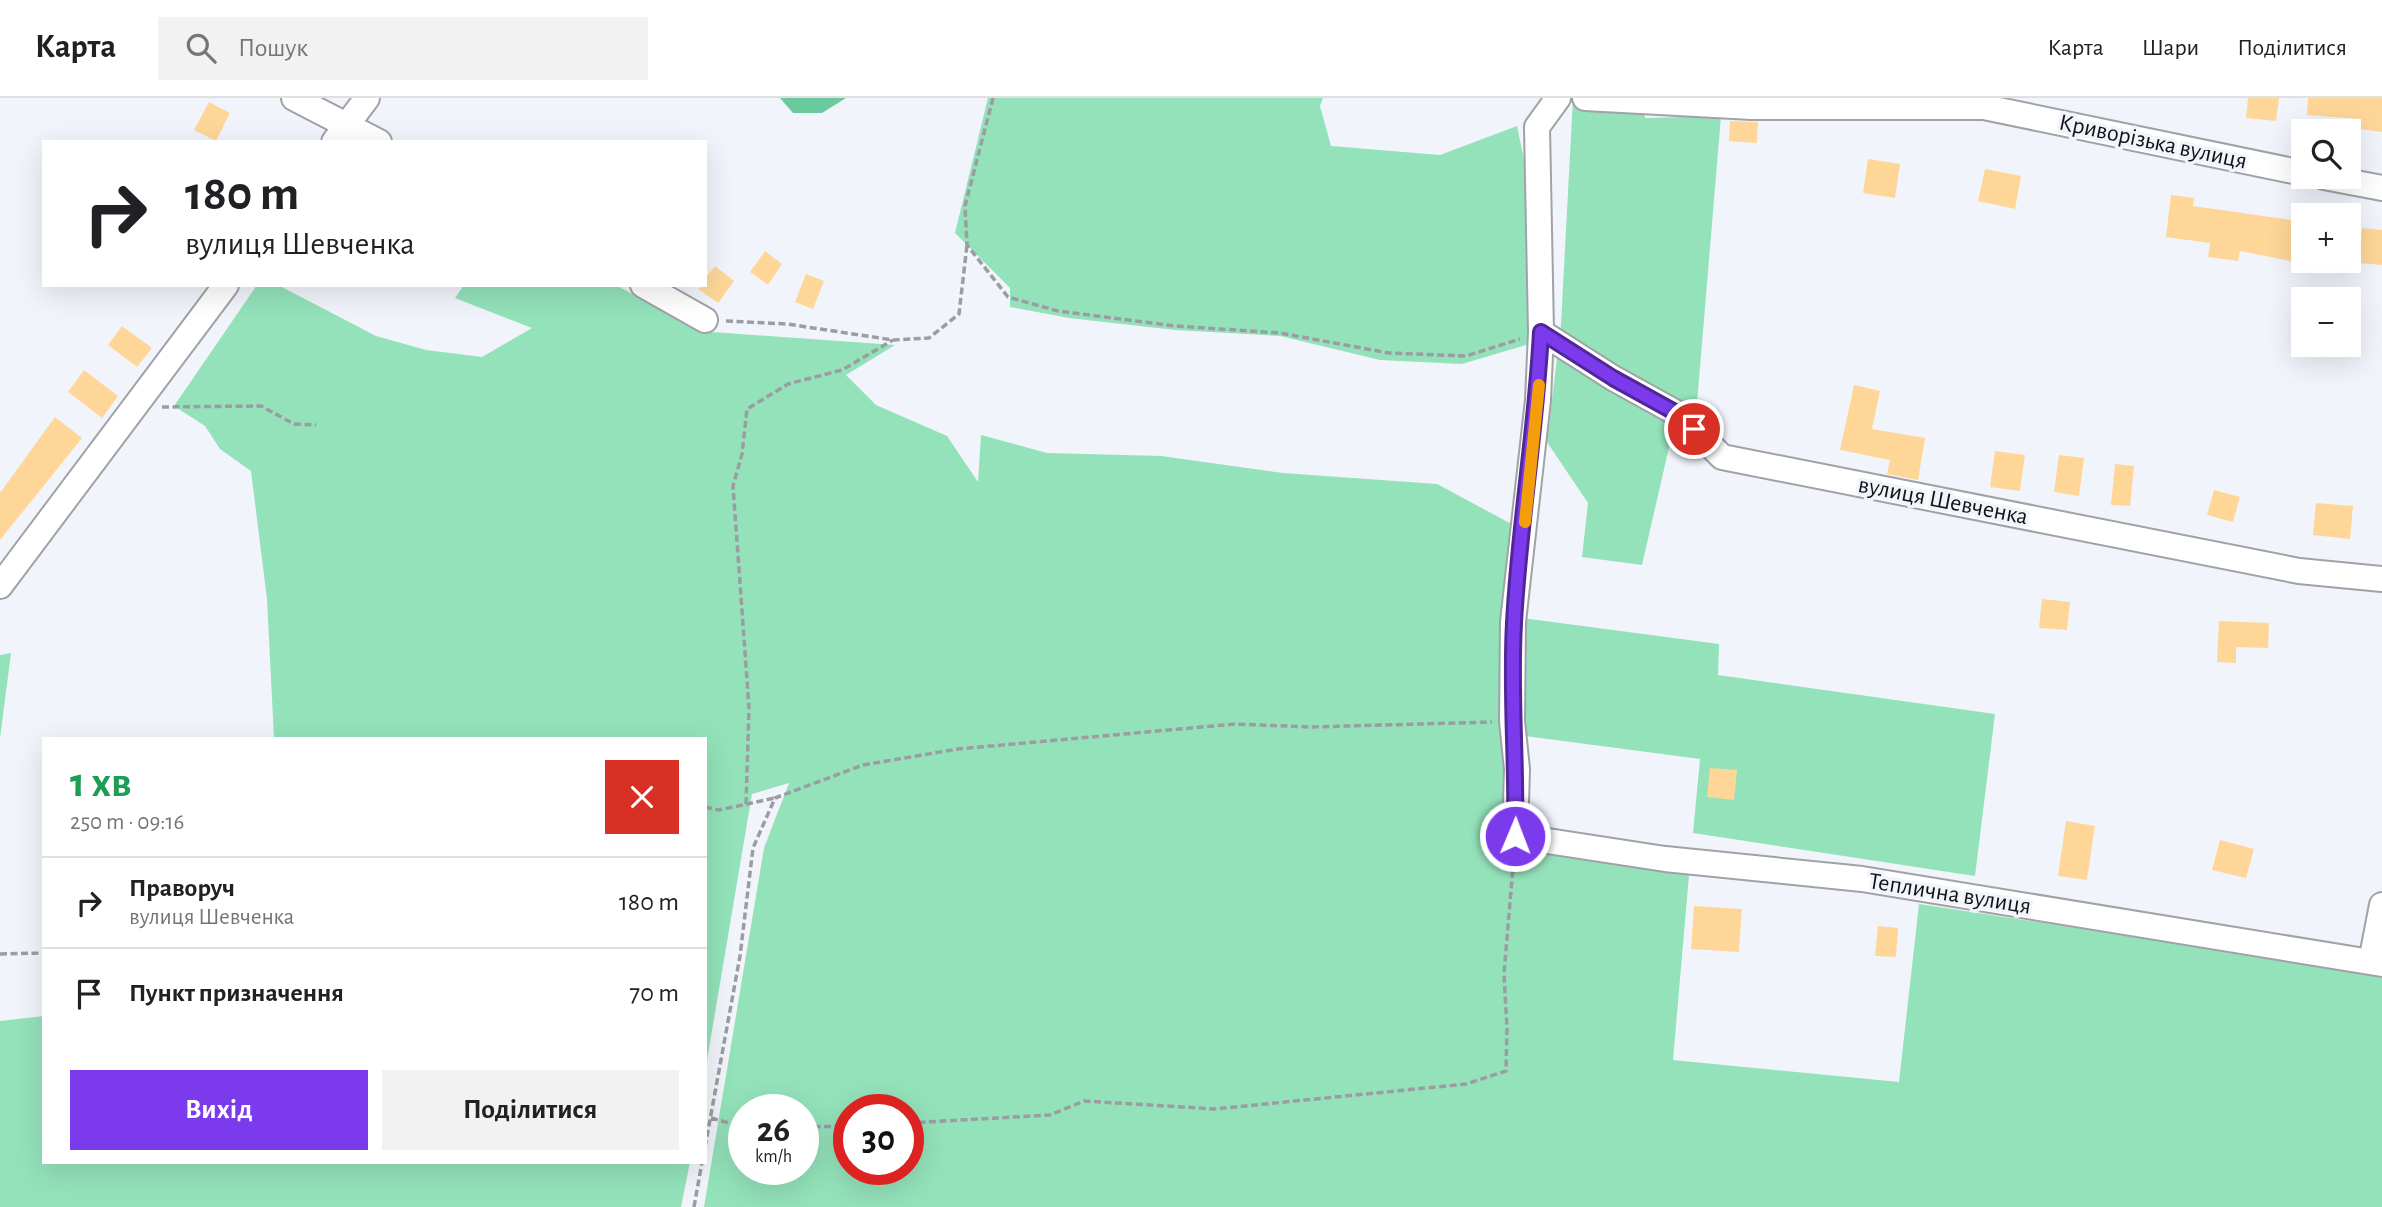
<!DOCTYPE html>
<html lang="uk">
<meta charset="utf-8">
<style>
:root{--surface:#fff;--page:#f2f2f2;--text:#202124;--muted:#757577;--line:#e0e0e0;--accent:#7c3aed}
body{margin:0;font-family:"Alegreya Sans",sans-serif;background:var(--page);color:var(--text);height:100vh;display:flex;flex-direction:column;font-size:26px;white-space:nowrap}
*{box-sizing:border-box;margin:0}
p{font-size:23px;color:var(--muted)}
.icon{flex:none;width:38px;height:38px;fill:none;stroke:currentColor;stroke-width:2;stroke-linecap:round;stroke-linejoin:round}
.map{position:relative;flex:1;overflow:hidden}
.side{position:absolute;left:42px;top:639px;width:665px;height:427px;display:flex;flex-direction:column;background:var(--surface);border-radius:0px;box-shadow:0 7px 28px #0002}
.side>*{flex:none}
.banner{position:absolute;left:42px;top:42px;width:665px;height:147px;border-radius:0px;box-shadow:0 7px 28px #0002;background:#fff;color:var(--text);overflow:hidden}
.buttons{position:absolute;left:2291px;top:21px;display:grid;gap:14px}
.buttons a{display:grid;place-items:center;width:70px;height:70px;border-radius:0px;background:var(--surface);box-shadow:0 7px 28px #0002;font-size:35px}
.speed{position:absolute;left:728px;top:996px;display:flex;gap:14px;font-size:35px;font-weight:700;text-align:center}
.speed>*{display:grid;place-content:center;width:91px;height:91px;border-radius:50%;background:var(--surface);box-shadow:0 7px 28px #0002;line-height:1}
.speed small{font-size:18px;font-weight:400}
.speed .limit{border:10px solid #d22;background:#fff;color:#111}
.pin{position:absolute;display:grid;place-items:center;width:60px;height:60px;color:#fff;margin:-30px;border:4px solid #fff;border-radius:50%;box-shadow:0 2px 7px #0007}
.me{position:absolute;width:77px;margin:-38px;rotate:1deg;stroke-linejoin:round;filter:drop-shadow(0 0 5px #0008)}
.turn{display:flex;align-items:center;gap:24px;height:147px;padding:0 28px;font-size:32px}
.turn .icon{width:91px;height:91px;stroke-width:2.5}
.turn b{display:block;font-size:49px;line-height:60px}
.round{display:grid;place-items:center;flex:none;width:74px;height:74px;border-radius:0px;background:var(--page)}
.summary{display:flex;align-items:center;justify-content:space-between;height:119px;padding:0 28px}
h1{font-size:42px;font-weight:700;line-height:52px;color:#1e9e55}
.primary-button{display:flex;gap:14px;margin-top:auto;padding:14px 28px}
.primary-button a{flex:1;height:80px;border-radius:0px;background:var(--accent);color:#fff;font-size:28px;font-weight:700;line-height:80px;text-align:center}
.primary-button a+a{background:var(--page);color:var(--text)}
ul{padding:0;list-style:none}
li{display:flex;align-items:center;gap:21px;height:91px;padding:0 28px;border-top:2px solid var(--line)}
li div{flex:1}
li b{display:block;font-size:26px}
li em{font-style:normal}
header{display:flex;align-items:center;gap:42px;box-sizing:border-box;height:98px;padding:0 35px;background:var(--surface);border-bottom:2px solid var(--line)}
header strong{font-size:33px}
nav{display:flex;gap:38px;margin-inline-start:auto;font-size:24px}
.search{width:490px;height:63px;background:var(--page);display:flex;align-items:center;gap:18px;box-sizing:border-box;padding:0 24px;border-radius:0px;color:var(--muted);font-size:26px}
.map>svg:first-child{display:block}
</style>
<header>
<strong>Карта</strong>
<div class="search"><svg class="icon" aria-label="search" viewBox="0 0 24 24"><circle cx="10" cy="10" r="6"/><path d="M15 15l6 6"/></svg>Пошук</div>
<nav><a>Карта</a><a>Шари</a><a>Поділитися</a></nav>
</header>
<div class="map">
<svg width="2382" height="1109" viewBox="0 0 2382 1109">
<rect width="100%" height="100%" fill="#f2f4fb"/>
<path fill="#93e2ba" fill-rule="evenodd" d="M988,0H1323L1320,8L1331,48L1440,57L1517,28L1531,95L1536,244L1462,266L1380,262L1280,238L1175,232L1069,220L1010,209V190L955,135Z
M1573,0H1643L1645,20L1721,18L1693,353L1670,345L1642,467L1582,459L1588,405L1547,344L1561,226Z
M257,187H278L376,238L426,252L482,259L532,230L455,200L464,187H616L698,233L895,247L846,277L876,307L947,338L978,384L981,337L1047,355L1161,358L1283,375L1437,386L1519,430L1507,518L1719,546L1718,577L1995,616L1975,778L1693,735L1700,661L1525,638L1526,751L1689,777L1673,962L1899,984L1919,806L2382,876V1109H704L764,750L789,685L752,696L705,974V640H274L267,501L251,373L220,351L205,328L174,308ZM744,1012H803V1071H744ZM849,1012H908V1071H849Z
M11,555L0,640V557Z
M44,918V1064H690L681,1109H0V923Z"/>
<path fill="#6bca9d" d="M780,0H846L822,15H793Z"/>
<path fill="#fed798" d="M2248,0H2279L2276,23L2246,20Z
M2308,0H2382V34L2359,31L2360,21L2307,17Z
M209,4L230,15L216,43L194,32Z
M1730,23L1758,24L1757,45L1729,43Z
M1868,61L1900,66L1895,100L1863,95Z
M1985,71L2021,78L2015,111L1978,103Z
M2171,97L2194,100L2193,108L2298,123L2291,163L2240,153L2238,163L2208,159L2210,145L2166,139Z
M2362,130L2382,132V167L2358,165Z
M765,153L782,166L768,187L750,174Z
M715,168L734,183L718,205L698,191L705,187V181Z
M806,176L824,183L813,211L795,204Z
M122,228L152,250L137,269L108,247Z
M84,272L118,298L102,320L68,294Z
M1854,287L1880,293L1872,331L1925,340L1918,382L1887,376L1890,362L1840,352Z
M55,319L82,340L0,442V395Z
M1995,353L2025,357L2020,393L1990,389Z
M2059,357L2084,360L2079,398L2054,394Z
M2115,366L2134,368L2130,408L2111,407Z
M2214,392L2240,399L2233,424L2207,417Z
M2316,405L2353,408L2350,441L2313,437Z
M2042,501L2070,504L2067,532L2039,530Z
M2219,523L2269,525L2268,550L2236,549V565L2217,564Z
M1710,670L1737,672L1734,702L1707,699Z
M2066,723L2095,728L2087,782L2058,778Z
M2220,742L2254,751L2246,780L2212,772Z
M1694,808L1742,811L1739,854L1691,851Z
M1878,828L1898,830L1896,859L1875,858Z"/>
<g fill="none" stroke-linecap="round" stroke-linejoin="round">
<defs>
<path id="minor" d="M294,0L379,44
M1558,0L1537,29L1541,234L1538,302L1513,524L1512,623L1517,671L1515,738L1665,761L1862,781L2382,866
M1585,0L1752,9H1984L2303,75
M334,44L367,0
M2324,79L2382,90
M643,187L705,222
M1541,234L1613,280L1680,317L1722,359L2299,473L2382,481
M0,488L226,187
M2371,864L2382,807"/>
</defs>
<use href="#minor" stroke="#a0a2a8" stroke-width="28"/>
<path stroke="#9b9da2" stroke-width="3.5" stroke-dasharray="7 3.5" stroke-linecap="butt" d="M993,0L965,108L967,147L1008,199L1058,213L1175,228L1280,235L1389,255L1466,258L1520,241
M726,223L787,226L893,242L929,240L959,216L967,147
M162,309L261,308L294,326L316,327
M746,706L749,610L733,388L742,356L747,311L788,286L842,272L893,242
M705,709L719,712L775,700
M0,856L44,855
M711,1020L744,1029
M908,1025L1050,1017L1084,1003L1215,1011L1466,986L1506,973L1507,930L1504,876L1514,757
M803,1029L849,1028
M705,1049L740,858L753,750L775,700L863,667L958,651L1235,626L1311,629L1492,624
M694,1109L702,1064"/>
<use href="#minor" stroke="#fff" stroke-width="24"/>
</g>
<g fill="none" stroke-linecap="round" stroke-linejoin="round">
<defs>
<path id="route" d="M1515,738C1517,667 1510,597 1514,525C1519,428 1536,332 1541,234L1613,280L1680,317L1694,331"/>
</defs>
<use href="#route" stroke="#51269a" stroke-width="18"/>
<use href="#route" stroke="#7c3aed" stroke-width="12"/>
<path stroke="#f59e0b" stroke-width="12" d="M1525,424L1539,287"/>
</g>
<g text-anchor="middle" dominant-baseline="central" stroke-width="7" stroke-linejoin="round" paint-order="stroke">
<g font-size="24" fill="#111214" stroke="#f2f4fb">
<text transform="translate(2153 44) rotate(12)">Криворізька вулиця</text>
<text transform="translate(1943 403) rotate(11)">вулиця Шевченка</text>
<text transform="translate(1950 796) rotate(9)">Теплична вулиця</text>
</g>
</g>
</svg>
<div class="buttons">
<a><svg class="icon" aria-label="search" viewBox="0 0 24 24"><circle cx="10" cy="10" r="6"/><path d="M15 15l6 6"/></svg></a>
<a>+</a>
<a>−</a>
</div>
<div class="speed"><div>26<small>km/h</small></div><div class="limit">30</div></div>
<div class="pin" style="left:1694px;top:331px;background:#d93025"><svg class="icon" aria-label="arrive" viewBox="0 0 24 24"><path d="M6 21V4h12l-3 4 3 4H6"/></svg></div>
<svg class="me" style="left:1515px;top:738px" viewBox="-20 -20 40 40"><circle r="17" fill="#7c3aed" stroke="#fff" stroke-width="3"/><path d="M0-11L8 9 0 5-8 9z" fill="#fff"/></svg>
<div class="banner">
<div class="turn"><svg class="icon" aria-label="right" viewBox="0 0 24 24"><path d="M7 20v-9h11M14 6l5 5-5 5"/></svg><div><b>180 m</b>вулиця Шевченка</div></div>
</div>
<section class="side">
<div class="summary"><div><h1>1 хв</h1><p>250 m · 09:16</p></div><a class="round" style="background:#d93025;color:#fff"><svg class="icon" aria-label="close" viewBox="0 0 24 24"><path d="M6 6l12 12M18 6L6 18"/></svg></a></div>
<ul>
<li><svg class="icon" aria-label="right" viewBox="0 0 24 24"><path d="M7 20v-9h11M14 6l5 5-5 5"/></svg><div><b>Праворуч</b><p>вулиця Шевченка</p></div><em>180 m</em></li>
<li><svg class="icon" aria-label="arrive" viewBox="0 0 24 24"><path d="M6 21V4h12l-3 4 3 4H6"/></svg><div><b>Пункт призначення</b></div><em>70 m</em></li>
</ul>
<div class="primary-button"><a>Вихід</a><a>Поділитися</a></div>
</section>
</div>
